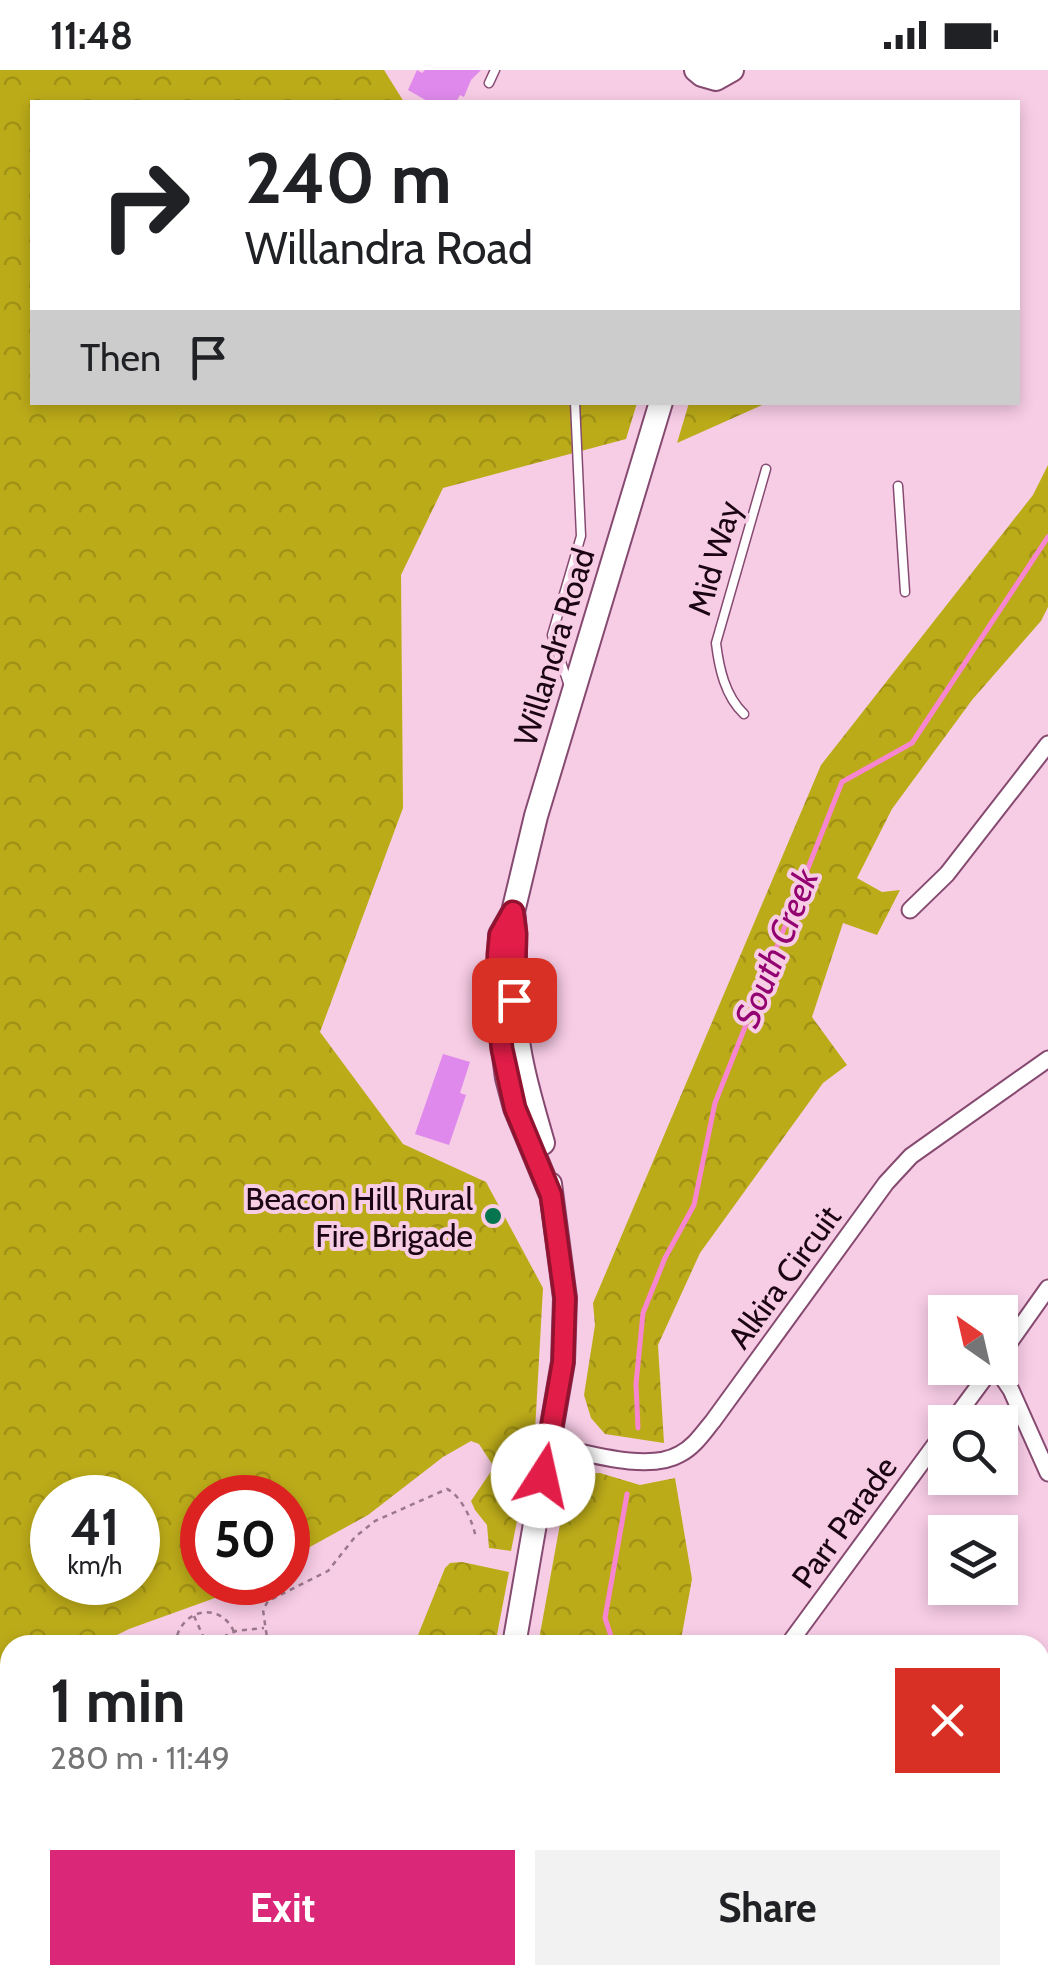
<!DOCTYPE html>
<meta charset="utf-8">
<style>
:root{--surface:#fff;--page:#f2f2f2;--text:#202124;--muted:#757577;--accent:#db2777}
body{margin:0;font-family:Cabin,sans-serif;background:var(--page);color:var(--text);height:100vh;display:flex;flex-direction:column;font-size:38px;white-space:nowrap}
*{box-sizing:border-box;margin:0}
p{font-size:32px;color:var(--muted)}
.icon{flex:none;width:55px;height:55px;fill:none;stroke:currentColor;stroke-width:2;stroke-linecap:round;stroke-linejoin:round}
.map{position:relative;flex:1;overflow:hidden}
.details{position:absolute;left:0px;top:1565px;width:1050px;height:350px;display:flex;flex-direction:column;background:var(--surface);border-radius:30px 30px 0 0;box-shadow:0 5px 15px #0003}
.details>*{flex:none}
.top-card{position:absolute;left:30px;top:30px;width:990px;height:305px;border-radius:0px;box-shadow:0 5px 15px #0003;background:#fff;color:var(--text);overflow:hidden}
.needle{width:65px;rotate:326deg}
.buttons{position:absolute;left:928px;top:1225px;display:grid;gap:20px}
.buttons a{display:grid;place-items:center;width:90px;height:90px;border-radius:0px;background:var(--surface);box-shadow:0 5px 15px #0003;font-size:50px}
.speed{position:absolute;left:30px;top:1405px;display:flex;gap:20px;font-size:50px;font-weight:700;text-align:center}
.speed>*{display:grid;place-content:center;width:130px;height:130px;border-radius:50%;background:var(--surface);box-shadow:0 5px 15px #0003;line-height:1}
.speed small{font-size:25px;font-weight:400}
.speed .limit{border:15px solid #d22;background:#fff;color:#111}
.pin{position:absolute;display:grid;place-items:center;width:85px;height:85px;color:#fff;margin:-42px;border-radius:20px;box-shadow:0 5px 15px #0006}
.me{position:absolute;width:110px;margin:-55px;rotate:10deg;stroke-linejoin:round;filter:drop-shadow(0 0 8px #0008)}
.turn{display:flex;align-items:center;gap:35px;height:210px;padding:0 50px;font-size:45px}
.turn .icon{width:130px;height:130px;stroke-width:2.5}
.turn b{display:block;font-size:70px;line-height:85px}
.then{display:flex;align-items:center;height:95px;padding:0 50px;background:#0003;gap:20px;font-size:38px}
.round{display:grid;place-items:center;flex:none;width:105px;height:105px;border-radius:0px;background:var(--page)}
.headline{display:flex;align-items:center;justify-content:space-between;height:170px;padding:0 50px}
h1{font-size:60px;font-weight:700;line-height:75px}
.action{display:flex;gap:20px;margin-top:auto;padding:20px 50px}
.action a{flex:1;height:115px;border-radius:0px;background:var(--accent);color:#fff;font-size:40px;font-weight:700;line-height:115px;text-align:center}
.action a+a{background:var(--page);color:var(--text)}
.status{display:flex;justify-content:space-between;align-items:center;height:70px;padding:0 50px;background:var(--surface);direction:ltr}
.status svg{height:28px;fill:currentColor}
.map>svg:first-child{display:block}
</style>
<div class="status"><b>11:48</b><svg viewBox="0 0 49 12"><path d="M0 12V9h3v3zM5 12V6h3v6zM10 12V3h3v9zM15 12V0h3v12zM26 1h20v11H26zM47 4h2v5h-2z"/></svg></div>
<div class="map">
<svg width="1048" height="1915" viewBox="0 0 1048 1915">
<defs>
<pattern id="forest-crowns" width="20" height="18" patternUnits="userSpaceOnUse" patternTransform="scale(2.5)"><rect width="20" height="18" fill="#bcab19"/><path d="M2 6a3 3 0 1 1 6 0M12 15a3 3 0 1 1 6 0" fill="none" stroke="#a19216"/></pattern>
</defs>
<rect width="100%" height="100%" fill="#f7cce5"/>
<path fill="url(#forest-crowns)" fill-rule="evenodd" d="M0,0H384L404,32H32V332L637,333L626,369L443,418L401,505L403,738L320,962L403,1074L486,1112L543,1218L535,1361L511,1481L489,1478L487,1455L475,1440L471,1431L494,1397L479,1374L471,1371L443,1387L368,1445L288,1489V1428H202V1512L243,1513L215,1528L129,1559L97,1575H10V1617L0,1622ZM52,1428H138V1512H52Z
M689,333V332L767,333L677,373Z
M1048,395V537L1041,551L972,630L892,739L857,808L882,822L900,820L877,865L843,853L812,947L847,995L823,1013L700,1183L658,1275L664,1373L605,1364L591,1348L584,1325L595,1255L593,1233L821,695L1033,425Z
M600,1403L640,1415L675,1408L692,1509L680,1575H538L566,1421L577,1404Z
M462,1492L509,1502L495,1575H414L445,1498L450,1493Z
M365,1905H432V1915H354Z
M489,1905H752L730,1915H489Z"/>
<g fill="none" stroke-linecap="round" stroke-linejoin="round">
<path stroke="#f786d0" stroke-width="5" d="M638,1358L636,1314L643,1243L665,1188L694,1135L715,1033L842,712L912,673L1048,467
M614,1575L605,1548L627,1424
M605,1915L608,1905"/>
</g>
<path fill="#de89eb" d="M417,0L422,3L425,0H481L471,10L464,27L460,25L456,32H429L408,20Z
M443,984L470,992L460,1023L466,1025L449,1075L415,1064Z"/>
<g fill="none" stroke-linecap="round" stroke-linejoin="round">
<defs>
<path id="service" d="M489,13L495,0
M898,416L905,522
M569,616L552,565L581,466L575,332
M744,644C725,626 719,598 716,573L766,399"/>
<path id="minor" d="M910,840L947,804L1048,674
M1000,1286L1048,1218
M996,1298L1011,1320L1048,1403
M952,1352L992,1298
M548,1375C584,1382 648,1403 680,1384C694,1377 703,1363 713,1351L886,1113L911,1086L1048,989
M788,1575L945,1361
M847,1905L851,1915"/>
<path id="tertiary" d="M1040,1748L1048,1744
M0,1849L10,1857
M57,1905L65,1915
M313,1915L324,1905"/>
<path id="secondary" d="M696,0L702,5L716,9L732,0
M513,842C518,871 513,898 514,927C515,978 529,1025 543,1073
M551,1125L515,1038L507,1008L497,934L500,865L513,842L536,746L661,332
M514,1575L563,1292L565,1228L550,1114
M463,1915V1905"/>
</defs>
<use href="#service" stroke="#864a71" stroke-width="11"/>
<use href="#minor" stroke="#864a71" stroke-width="19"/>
<use href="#tertiary" stroke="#864a71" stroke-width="24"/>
<use href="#secondary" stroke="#864a71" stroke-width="26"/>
<path stroke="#9b798d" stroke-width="2.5" stroke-dasharray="5 5" stroke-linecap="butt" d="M194,1546L207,1575
M175,1575C180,1532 233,1531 237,1575
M205,1575L236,1561L264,1558
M268,1575L263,1540L268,1531L328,1501L355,1467L375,1451L447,1419C462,1426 474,1454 476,1469
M437,1905V1915"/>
<use href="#service" stroke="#fff" stroke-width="8"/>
<use href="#minor" stroke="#fff" stroke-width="15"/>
<use href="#tertiary" stroke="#fff" stroke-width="20"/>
<use href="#secondary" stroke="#fff" stroke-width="22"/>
</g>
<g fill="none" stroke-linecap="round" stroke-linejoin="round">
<defs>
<path id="route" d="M514,930L516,864L513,842L500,865L498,884L497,934L502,979L515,1038L551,1125L565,1228L563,1292L543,1406"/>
</defs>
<use href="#route" stroke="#92132f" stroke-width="25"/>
<use href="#route" stroke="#e11d48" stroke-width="18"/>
</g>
<circle fill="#057550" stroke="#f7cce5" stroke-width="4" cx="493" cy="1146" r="10"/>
<g text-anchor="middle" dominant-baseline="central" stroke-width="8" stroke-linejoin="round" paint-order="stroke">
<g font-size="32" fill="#1b0514" stroke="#f7cce5">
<text transform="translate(714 488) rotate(-74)">Mid Way</text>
<text transform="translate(554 577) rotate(-73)">Willandra Road</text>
<text transform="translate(784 1207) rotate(-54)">Alkira Circuit</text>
<text transform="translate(844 1452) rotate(-54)">Parr Parade</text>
</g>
<g font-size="32" fill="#1b0514" stroke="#f7cce5" text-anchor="end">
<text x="473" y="1128">Beacon Hill Rural<tspan x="473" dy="37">Fire Brigade</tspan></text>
</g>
<g font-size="35" font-style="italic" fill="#930070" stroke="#f7cce5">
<text transform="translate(776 878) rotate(-68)">South Creek</text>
</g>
</g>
</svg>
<div class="buttons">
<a><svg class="needle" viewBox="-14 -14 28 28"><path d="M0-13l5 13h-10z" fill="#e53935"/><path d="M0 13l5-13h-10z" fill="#757577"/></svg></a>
<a><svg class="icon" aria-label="search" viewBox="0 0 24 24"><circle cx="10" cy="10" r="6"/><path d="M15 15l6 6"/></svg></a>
<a><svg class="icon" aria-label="layers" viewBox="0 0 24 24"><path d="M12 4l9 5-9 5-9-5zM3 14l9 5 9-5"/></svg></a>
</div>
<div class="speed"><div>41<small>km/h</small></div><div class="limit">50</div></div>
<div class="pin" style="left:514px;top:930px;background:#d93025"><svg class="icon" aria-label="arrive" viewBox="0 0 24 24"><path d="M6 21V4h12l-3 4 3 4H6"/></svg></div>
<svg class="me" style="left:543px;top:1406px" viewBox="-20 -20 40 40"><circle r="19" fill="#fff"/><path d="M0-13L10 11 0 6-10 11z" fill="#e11d48"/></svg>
<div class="top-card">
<div class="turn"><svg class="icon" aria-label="right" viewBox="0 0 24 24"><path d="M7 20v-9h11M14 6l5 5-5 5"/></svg><div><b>240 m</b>Willandra Road</div></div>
<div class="then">Then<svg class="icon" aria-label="arrive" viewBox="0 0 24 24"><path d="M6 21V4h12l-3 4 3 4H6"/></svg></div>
</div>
<section class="details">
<div class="headline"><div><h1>1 min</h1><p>280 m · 11:49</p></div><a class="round" style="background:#d93025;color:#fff"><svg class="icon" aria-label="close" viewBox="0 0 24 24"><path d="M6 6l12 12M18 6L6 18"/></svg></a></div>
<div class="action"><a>Exit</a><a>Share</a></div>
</section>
</div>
